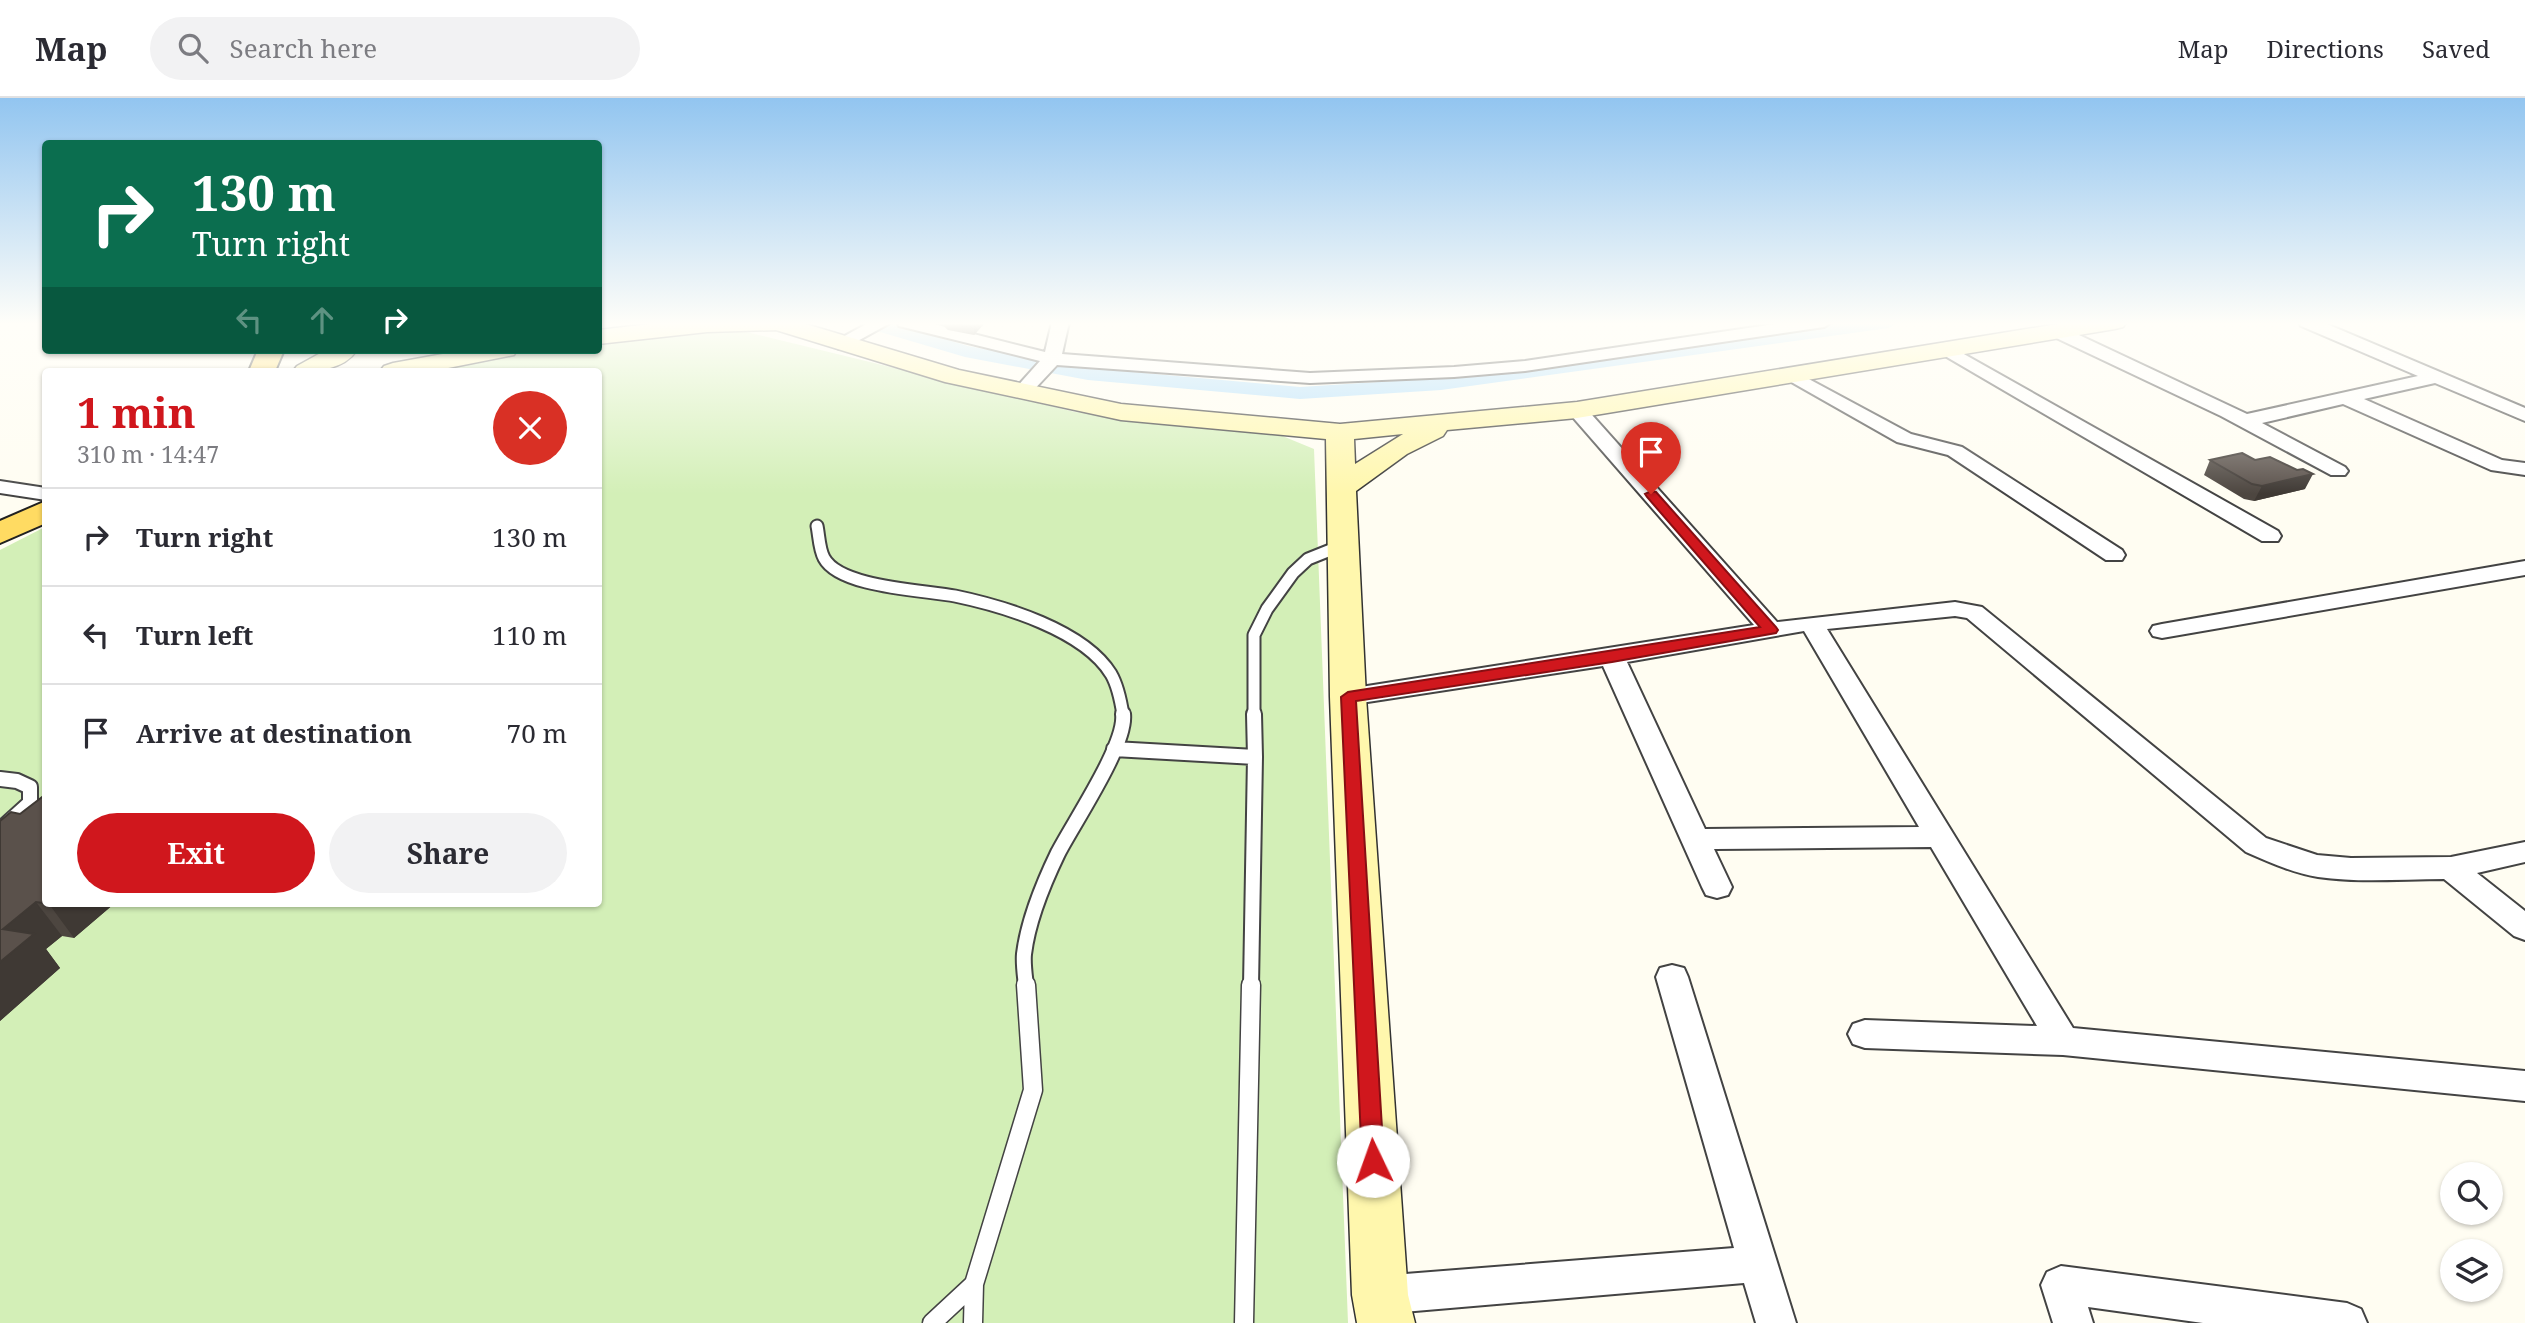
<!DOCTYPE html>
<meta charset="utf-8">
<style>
:root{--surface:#fff;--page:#f2f2f3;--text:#2b2b33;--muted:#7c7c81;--line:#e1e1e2;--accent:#d0171d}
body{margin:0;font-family:"Noto Serif",serif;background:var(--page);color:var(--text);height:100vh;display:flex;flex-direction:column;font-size:26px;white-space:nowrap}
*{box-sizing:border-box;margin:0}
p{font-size:23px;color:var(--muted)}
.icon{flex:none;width:38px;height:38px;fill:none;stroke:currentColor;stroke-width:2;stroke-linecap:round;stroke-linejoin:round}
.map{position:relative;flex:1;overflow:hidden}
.panel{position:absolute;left:42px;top:270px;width:560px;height:539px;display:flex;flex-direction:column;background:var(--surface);border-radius:7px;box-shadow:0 2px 5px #0004}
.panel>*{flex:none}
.banner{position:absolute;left:42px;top:42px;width:560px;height:214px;border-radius:7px;box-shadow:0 2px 5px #0004;background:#0b6e4f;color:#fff;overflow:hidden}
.buttons{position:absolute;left:2440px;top:1064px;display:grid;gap:14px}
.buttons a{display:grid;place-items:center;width:63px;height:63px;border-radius:50%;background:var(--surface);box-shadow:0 2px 5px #0004;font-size:35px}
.pin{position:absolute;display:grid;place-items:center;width:60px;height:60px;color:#fff;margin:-72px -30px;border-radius:50% 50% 50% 0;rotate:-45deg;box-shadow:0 0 7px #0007}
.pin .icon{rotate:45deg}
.me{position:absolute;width:77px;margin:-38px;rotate:357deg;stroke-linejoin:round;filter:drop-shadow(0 0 5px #0008)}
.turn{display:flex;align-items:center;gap:24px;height:147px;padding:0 35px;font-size:32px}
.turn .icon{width:91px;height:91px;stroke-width:2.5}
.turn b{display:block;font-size:49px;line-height:60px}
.lanes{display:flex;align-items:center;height:66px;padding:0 35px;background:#0003;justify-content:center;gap:35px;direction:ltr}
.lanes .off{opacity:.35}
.round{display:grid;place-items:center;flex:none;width:74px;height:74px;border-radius:37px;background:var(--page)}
.headline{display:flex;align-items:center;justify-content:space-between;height:119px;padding:0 35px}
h1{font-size:42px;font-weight:700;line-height:52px;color:var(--accent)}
.primary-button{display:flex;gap:14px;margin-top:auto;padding:14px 35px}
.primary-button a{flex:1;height:80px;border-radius:42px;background:var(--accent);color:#fff;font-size:28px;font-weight:700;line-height:80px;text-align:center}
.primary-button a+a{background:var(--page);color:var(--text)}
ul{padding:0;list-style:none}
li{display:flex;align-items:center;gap:21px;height:98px;padding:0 35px;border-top:2px solid var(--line)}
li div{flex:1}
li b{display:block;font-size:26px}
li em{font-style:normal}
header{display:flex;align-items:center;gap:42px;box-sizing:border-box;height:98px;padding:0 35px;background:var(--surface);border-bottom:2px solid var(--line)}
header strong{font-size:33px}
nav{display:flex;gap:38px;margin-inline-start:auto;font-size:24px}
.search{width:490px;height:63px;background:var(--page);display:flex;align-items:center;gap:18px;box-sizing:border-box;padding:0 24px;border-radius:38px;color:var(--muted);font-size:26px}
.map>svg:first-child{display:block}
</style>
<header>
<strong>Map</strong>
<div class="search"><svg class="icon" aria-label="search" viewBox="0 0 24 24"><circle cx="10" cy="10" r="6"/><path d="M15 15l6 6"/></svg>Search here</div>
<nav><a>Map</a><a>Directions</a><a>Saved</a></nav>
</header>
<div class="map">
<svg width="2525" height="1225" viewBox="0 0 2525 1225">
<rect width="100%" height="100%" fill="#fffdf2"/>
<path fill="#d3efb7" d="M718,227L1075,314L1280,337L1314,351L1348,1225H0V452L45,429L46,805H598V273H420L523,252H598L599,241Z"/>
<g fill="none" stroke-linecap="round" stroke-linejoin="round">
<path fill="#b1dffd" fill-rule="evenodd" d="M857,224H888L968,248L1088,270L1300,289L1441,280L1846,224H1899L1889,230L1441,292L1300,301L1088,282L965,259L860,228Z"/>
<defs>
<path id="lane-far2" d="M817,428C819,437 819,451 824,460C840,490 925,492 955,498C1003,508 1084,532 1111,576C1118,588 1121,604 1123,617
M1254,617V537L1267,511L1293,475L1308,461L1343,447"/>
<path id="lane-far1" d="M1114,651L1255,659L1254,616
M0,681L17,683L30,689V705L0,732
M1026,888C1025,878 1023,866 1024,856C1028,823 1044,784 1058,755C1074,724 1127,646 1123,616
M1251,888L1255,659"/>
<path id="lane" d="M932,1225L974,1186L1033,992L1026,887
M973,1225L974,1186
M1244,1225L1251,887"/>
<path id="street" d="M870,224H892L845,250L839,251L830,246Z
M897,224H926L1045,254L1052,224H1069L1062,256L1310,275L1454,269L1525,263L1788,224H1832L1824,229L1525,273L1454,279L1310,285L1057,267L1029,297L1022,299L1013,293L1040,263L899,228Z
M2299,224H2322L2525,310V323L2435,285L2364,301L2502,362L2525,365V377L2491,372L2343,306L2262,325L2345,369L2348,373L2345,377H2331L2221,318L2050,237L2047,233L2050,229H2062L2247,316L2418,278L2301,228Z
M1946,246L2278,433L2281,438L2278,443H2262L1940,255L1937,251L1940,247Z
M1792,272L1911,336L1962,349L2122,452L2125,457L2122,462H2106L1948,357L1897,344L1786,281L1783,277Z
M1577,306L1584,308L1777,524L1955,504L1982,509L2266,740L2317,757L2351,760L2451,759L2525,744V764L2477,775L2525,813V842L2514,838L2444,781C2403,781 2359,785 2318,779C2293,775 2269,764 2246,754L1967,520L1955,518L1827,531L2073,930L2525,973V1003L2063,957L1865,950L1853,946L1848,936L1853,926L1865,922L2037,928L1931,749L1714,751L1732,789L1728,797L1717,800L1706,797L1702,789L1603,568L1348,607L1339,605L1335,599L1339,593L1348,591L1754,527L1570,316L1567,312L1570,308ZM1804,533L1919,729L1705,731L1627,564Z
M0,383L46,390V402L0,395Z
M2525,463V477L2162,540L2153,538L2150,533L2153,528L2162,526Z
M1672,867L1684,870L1688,879L1796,1225H1756L1744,1185L1380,1216L1366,1210L1360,1197L1366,1184L1380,1178L1734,1150L1656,879L1660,870Z
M2061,1168L2347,1205L2361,1211L2367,1225H2203L2088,1209L2093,1225H2053L2041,1187L2047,1174Z"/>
<path id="secondary" d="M667,224H799L959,272L1121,306L1340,326L1577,304L2070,224H2127L2123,229L2115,231L1577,320L1447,332L1443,338L1407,356L1356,393L1366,599L1408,1197L1415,1225H1357L1352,1197L1330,599L1326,341L1121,322L945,284L776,232L707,234L598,246V232ZM1403,336L1355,366L1354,341Z
M326,252H357C343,273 316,273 293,273L297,268Z
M465,252H517L514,257L433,273H380L384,268L393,265Z"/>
<path id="primary" d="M258,252H284L275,273H249Z
M46,403V425L0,445V423Z"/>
</defs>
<use href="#lane-far2" stroke="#434343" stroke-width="15"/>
<use href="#lane-far1" stroke="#434343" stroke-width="18"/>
<use href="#lane" stroke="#434343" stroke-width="21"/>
<use href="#street" stroke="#434343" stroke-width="4"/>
<use href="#secondary" stroke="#323232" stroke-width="3"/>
<use href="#primary" stroke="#212121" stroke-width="4"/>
<use href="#lane-far2" stroke="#fff" stroke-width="11"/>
<use href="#lane-far1" stroke="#fff" stroke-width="14"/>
<use href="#lane" stroke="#fff" stroke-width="18"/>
<use href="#street" fill="#fff" fill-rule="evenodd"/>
<use href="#secondary" fill="#fff7ad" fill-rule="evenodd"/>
<use href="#primary" fill="#ffdb62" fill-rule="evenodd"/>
</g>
<path fill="#4d4640" d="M939,224H983L984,226L974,237L948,232Z
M2210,362L2305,391L2254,403L2244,401L2204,377Z
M20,716L46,805H115L74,840L62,838L46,851L60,870L0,923V723Z"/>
<path fill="#3f3934" d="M979,224H983L984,226L974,237V230Z
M2313,376L2305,391L2254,403L2262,388Z
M36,804L62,838L46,851L60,870L0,923V864L3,831Z
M50,805H115L74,840L49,806Z"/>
<path fill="#5a514b" stroke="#3f3934" stroke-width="2" d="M946,224H979L974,230Z
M2242,355L2255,362L2270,359L2297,372L2303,371L2313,376L2262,388L2252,386L2210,362Z
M46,696V805H50L49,806L36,804L3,831L34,836L0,864V723L11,714L20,716Z"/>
<linearGradient id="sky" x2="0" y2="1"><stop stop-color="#92c5f0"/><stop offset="0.57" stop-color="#fffef9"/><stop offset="1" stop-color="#fffef9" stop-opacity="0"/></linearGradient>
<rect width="2525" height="396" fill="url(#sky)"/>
<path fill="#d0171d" stroke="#870f13" stroke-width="2" d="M1651,393L1656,394L1776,529L1778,532L1776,535L1612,564L1356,603L1384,1063L1381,1070L1373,1073L1365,1070L1362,1063L1341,599L1348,594L1760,529L1647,399L1645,396Z"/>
</svg>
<div class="buttons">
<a><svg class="icon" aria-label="search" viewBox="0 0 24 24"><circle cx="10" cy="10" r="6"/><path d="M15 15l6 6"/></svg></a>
<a><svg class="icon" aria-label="layers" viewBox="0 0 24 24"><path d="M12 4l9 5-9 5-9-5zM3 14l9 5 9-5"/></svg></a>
</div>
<div class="pin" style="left:1651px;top:396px;background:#d93025"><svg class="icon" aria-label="arrive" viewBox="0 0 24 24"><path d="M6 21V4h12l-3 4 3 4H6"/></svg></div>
<svg class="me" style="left:1373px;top:1063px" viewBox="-20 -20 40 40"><circle r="19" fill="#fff"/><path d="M0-13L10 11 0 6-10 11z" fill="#d0171d"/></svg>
<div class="banner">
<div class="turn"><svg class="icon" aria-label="right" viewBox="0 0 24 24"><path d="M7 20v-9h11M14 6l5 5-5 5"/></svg><div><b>130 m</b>Turn right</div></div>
<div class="lanes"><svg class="icon off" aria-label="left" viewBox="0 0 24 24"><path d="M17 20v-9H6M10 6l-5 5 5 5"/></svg><svg class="icon off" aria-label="ahead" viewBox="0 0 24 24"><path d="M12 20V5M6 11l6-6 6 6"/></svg><svg class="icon" aria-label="right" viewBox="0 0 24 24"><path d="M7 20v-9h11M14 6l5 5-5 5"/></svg></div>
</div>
<section class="panel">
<div class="headline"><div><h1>1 min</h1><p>310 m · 14:47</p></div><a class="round" style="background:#d93025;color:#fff"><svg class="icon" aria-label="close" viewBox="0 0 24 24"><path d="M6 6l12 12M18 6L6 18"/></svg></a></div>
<ul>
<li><svg class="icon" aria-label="right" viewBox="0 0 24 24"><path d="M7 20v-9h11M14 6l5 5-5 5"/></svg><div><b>Turn right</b></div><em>130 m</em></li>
<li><svg class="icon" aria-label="left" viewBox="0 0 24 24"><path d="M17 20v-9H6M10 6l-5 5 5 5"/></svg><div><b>Turn left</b></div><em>110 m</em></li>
<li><svg class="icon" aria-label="arrive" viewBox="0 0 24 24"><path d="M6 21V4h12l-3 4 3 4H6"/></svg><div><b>Arrive at destination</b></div><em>70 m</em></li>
</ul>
<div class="primary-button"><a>Exit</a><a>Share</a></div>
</section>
</div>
